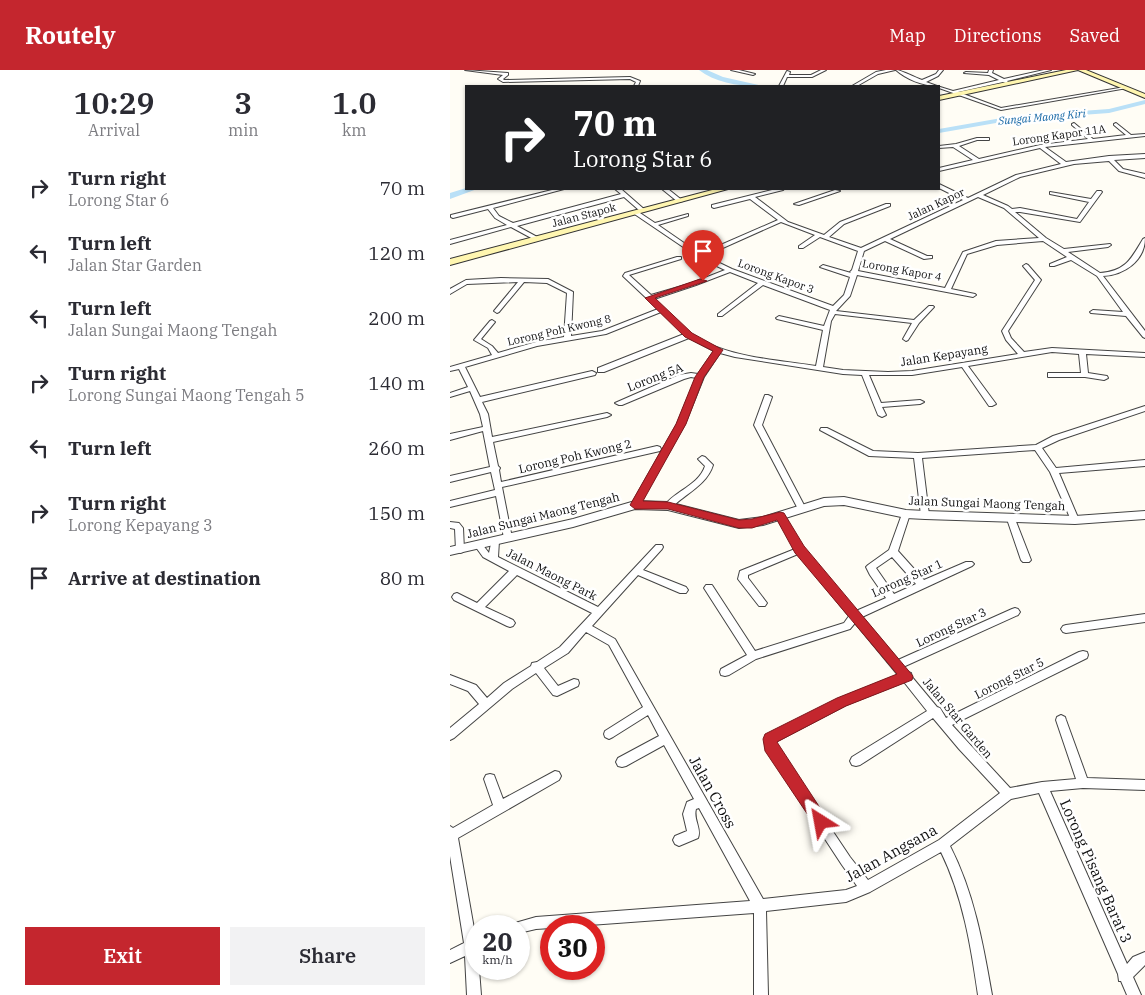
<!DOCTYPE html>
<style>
:root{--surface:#fff;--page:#f2f2f3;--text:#2b2b33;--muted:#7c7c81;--accent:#c4262e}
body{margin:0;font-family:"IBM Plex Serif",serif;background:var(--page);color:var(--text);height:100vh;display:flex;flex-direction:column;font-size:19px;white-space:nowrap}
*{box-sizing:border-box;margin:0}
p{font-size:16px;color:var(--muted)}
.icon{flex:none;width:28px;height:28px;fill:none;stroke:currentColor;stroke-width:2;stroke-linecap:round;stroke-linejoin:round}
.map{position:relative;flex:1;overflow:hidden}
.drawer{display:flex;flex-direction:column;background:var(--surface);width:450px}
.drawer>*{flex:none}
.top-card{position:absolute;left:15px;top:15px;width:475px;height:105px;border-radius:0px;box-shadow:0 1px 4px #0004;background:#202124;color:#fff;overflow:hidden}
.speed{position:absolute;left:15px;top:845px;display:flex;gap:10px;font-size:25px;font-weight:700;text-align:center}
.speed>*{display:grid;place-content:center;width:65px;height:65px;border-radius:50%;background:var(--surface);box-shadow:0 1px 4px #0004;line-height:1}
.speed small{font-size:12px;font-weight:400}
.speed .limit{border:8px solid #d22;background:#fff;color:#111}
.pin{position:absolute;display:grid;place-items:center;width:42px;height:42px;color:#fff;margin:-51px -21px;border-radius:50% 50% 50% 0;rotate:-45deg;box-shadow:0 0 5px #0007}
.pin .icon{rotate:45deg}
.me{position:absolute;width:55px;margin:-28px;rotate:326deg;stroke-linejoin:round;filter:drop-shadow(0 0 4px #0008)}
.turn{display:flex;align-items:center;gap:18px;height:105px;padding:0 25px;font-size:22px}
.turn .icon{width:65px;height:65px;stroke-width:2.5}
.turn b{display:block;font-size:35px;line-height:42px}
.eta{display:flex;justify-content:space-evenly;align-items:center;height:85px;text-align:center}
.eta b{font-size:30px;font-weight:600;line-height:35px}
.primary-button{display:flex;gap:10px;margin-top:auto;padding:10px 25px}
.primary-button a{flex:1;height:58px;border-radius:0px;background:var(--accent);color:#fff;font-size:20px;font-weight:600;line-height:58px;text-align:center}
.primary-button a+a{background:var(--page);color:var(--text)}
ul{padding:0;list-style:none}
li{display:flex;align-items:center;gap:15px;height:65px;padding:0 25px}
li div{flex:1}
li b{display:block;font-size:19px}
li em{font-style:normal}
header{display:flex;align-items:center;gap:30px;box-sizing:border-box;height:70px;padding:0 25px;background:var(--accent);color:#fff}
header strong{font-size:24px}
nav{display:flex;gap:28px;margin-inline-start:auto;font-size:18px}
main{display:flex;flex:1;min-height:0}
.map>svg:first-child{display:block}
</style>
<header>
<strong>Routely</strong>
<nav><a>Map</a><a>Directions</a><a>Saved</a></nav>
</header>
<main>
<section class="drawer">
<div class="eta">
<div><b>10:29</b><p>Arrival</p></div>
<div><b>3</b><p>min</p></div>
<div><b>1.0</b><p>km</p></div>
</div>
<ul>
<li><svg class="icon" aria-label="right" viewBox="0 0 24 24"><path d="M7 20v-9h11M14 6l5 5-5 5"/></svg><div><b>Turn right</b><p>Lorong Star 6</p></div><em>70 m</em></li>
<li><svg class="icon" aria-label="left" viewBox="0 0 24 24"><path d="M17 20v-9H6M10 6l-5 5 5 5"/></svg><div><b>Turn left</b><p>Jalan Star Garden</p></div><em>120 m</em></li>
<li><svg class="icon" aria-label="left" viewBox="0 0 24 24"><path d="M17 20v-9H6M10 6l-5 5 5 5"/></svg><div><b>Turn left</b><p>Jalan Sungai Maong Tengah</p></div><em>200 m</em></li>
<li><svg class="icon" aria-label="right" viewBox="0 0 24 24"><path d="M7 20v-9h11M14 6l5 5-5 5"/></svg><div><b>Turn right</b><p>Lorong Sungai Maong Tengah 5</p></div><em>140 m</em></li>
<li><svg class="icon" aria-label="left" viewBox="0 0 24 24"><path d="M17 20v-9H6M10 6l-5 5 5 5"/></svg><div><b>Turn left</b></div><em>260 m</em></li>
<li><svg class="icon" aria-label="right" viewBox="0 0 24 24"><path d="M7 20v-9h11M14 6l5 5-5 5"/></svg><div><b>Turn right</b><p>Lorong Kepayang 3</p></div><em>150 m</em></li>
<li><svg class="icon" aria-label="arrive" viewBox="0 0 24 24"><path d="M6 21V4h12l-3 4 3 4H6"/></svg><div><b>Arrive at destination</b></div><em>80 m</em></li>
</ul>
<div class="primary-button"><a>Exit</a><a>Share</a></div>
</section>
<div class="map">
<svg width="695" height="925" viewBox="0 0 695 925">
<rect width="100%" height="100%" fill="#fffdf5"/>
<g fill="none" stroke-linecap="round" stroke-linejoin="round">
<path fill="#b9e0f7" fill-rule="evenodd" d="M249,0H257L273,7L313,16C293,17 265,13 249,0Z
M695,30V34L659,43L563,50L489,63V59L563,46L659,39Z
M16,118L27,119L0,129V123Z"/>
<defs>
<path id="minor" d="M15,0L58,3V5L53,9L54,10L180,7L190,11L188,16H184L186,12L180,9L53,12L48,9L53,5Z
M281,0H289L305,4L303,5Z
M371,0H376L362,7H337L333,16H329L337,1L340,2L339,5H361Z
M436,0H445L428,4L407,16H402L426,2Z
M446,0C451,0 466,8 472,10L486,4L489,0H493L488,6L476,12L487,16C473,16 456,9 446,0Z
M539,0H543L542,3L554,9L594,0H601L557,11L558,12L556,13L553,12L508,22L551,38L675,17L677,18L551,40L489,18V16H487L503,21L549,10L539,5L514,3L516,2L538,3Z
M624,53L643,69L676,65L664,55V54L666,53L681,65L695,64V66L595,77L616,92L659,86L695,84V88L664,90L673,99L695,104V108L669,101L659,91L624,94L570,107L533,125L558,136L562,139L570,138L627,149L639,132L600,124V122L641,129L647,121H651L652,122L630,152L570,142H565L596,168L614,179L660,174L661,175L658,177L618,182L650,203C676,201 681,189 693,169L695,168C695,191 674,205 653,206L695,261V268L693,267L676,246L641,243L640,242L643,240L673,242L647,206L621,190L604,196H600V194L617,187L593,171L547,175L517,184L501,219L525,224L526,225L523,227L407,205L400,226L386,241L464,250L479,236H483L484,237L469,253L458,270L456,271L453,269L462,253L385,244L381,251L373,297L393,300L438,302L462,301L568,284L556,270L552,261L585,210L573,196L576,194L578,195L591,210L558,261L561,268L574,282L602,278L695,283V287L636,284L638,303L657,306L658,308L654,310L635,307H598V303H631L629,284L602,282L518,296L546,334L542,336H539L512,297L462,305H419L431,333L470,330L474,332L470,334L432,337L436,345L432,347L428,345L412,305L393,304L285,287L270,283L254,307L235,354L189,435L185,438L181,435L227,354L246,308L241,307L234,309L172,335H169L165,333L229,305L241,303L248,304L264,281L239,268L154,302H148V298L234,264L211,242L156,264L87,276L15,297L30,327L142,301L146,303L145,305L32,332L38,344L42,367L157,343L161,345L157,347L43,372L48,396L50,398L49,400L51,412L207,376L210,377L211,379L210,381L52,417L62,468L58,471L54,468L46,426L0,437V431L45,420L41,402L0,412V406L40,397L33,361L0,370V364L33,357L30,344L20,321L0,327V323L18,317L9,299L0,301V297L42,285L38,278L24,270L40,251L42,250L45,252L31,269L42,276L48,283L86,272L114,267L117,223L97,213L74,212L49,242L47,243L44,241L68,212L17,214L0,224V219L16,210L51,208L98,209L123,222L121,266L152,261L208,239L174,207L173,206L175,203L227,187H231V189L179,205L201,225L242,213L275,200L248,187L183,143V141H187L205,153L238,144V146L208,155L250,184L328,150L300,129L264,138L262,137V135L326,119H334L333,120L305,127L338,152L374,165L390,152L436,134H440V136L394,154L379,167L411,178L513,130L489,118V114L518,128L566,105L611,94L590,78L489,101V98L523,90L503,77L489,78V76L506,74L527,68H539V70H527L509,76L529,89L590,75L638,69L622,55V54ZM528,127L554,138L589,168L546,171L513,182L495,218L408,201L414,181L435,171L474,189L482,188V186H477L440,169ZM331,152L365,165L349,176V178H353L370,167L408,181L402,200L400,202L401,203L373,195L370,197L400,207L394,225L383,236L282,199L255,186ZM280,202L308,213L268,244V246H272L313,215L380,240L374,256L329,246L326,248L327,249L373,260L366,296C327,290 272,287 240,263C227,253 216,240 204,229L246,215Z
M106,119H114L43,138L49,146L63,153L171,124L165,119H171L195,140L190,141L174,127L67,156L89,168V170H85L61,157L0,174V170L57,155L45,148L38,139L3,148L1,147V145Z
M212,119H218L233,131L228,132Z
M385,120L390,121L349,135L344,134Z
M315,325H318L322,327L312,355L355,437L354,439L351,440L347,437L304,355Z
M695,336V341L609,370L592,378L606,398L695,390V396L609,403L629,450L625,453L621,450L600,402L585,380L472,388L479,445L475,448L471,445L464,388L419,386L370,360L371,358H377L423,381L468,383L586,375L603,366Z
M252,386L255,387L263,395C257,415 235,424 221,438H215L214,436C225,421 249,415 255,396L248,389Z
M456,441L460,444L448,481L474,510L516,492H522L524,494L522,496L412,547L448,590L562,539L565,538L568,539L570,542L568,545L453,597L458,602L461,603L462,607L487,637L490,638L496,648L629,582L633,581L637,582L638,585L637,588L502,655L560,718L592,712L626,709L606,650L607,647L611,645L615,647L616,650L637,708L695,710V720L633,718L600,721L677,894L683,887L695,882V895L683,907L691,925H677L671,911H669L668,904L589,723L561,729L500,776C524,823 533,873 542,925H528C521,876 513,827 491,782L420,822L396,832L316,841L318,925H304V843L126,856H101V858L86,859L69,863V856H63L65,853L86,847L300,831L249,738L246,739C243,749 252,759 248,768L229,776L225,774L223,770L225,766L237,761L233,744L237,732L244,729L214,675L176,696L172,697L168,696L166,692L168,688L209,666L198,645L163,667L159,669L155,667L154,664L155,661L193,637L159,575L136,562L118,583L94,598L108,616L124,609L128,610L129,613L128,616L107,626L103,625L86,603L62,619L4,668L0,670V658L29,634L18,621L0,614V605L26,615L37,628L54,613L81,596L82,593L87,592L110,577L142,543L67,505L35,537L63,550L65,553L63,556L60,557L57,556L4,530L2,527L4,524L7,523L27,533L59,501L33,487L25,476L26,474H32L39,483L42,469H48L49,471L48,487L148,537L206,475H212L213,477L212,479L193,500L236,517L238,520L236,523H230L188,505L142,556L165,569L313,829L396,820L407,816L392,795L316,679L315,676L316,666L388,629L448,605L405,553L400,559L306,589L279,605L275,606L271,605L270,602L271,599L297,585L254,518L256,515H262L305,581L394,553L399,546L348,484L298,505V508L317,533L315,536H309L288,509L290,501L345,479L326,446L327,444H333L353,478L406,541L436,528L420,505L416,497L418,495L439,480L452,444ZM442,487L466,514L444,524L426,498ZM454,612L477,641L402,687L400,691L402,695L406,696L410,695L483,648L509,679L550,723L489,770L418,810L400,787L325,675V672L396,635Z
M561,446L565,449L581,490L579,492H573L571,490L557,449Z
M0,452L9,453L13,458L14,480L13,482L10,483L6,480L5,459L0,458Z
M695,544V552L616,563L613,562L611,559L613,556L616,555Z
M105,701L109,702L111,706L109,710L8,768L26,870V899H29L31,925H17L15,886L0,893V880L14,873L0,786V756L3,758L43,735L34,709L36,705L40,704L44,705L53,729Z"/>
<path id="tertiary" d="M394,427L456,440L475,441L625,446L695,441V449L625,454L475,449L456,448L394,435L374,436L313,455L289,458L218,440L185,439L123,457L0,485V477L123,449L185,431L218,432L289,450L313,447L374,428Z"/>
<path id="secondary" d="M616,0H628L489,30V26Z
M628,0H636L695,24V28Z
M266,119H278L0,195V189Z"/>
</defs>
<use href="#minor" stroke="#444" stroke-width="2"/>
<use href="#tertiary" stroke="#444" stroke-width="2"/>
<use href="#secondary" stroke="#333" stroke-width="2"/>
<use href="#minor" fill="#fff" fill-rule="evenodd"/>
<use href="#tertiary" fill="#fff" fill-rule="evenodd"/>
<use href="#secondary" fill="#fff6b0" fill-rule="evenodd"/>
</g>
<path fill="#c4262e" stroke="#7f191e" d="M250,209L257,211L205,228L242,263L273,280L254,307L236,354L193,431L218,432L289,450L302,449L330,442L334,443L354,476L463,606L462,610L396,636L327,672L376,747L379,752L376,757L371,759L366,757L315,681L313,669L315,664L387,628L447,604L345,483L327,450L302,458H289L218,439H185L180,435L226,354L245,307L263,281L235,267L195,228Z"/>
<g text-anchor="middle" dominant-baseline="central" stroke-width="5" stroke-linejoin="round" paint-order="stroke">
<g font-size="11" font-style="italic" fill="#1768a6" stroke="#fff">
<text transform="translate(592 47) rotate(-5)">Sungai Maong Kiri</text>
</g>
<g font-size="11" fill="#111" stroke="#fff">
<text transform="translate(609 65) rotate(-8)">Lorong Kapor 11A</text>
<text transform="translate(486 134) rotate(-25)">Jalan Kapor</text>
<text transform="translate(134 145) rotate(-15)">Jalan Stapok</text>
<text transform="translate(452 200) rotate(10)">Lorong Kapor 4</text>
<text transform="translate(326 206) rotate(20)">Lorong Kapor 3</text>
<text transform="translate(109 260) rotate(-13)">Lorong Poh Kwong 8</text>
</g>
<g font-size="12" fill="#111" stroke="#fff">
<text transform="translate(494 285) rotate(-9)">Jalan Kepayang</text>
<text transform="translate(205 307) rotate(-21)">Lorong 5A</text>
<text transform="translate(125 386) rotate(-13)">Lorong Poh Kwong 2</text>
<text transform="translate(537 433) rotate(2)">Jalan Sungai Maong Tengah</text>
<text transform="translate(93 445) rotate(-14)">Jalan Sungai Maong Tengah</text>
<text transform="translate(102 504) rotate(27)">Jalan Maong Park</text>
<text transform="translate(457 508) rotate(-24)">Lorong Star 1</text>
<text transform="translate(501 557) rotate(-25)">Lorong Star 3</text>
<text transform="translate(559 608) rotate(-27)">Lorong Star 5</text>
<text transform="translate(508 648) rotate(50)">Jalan Star Garden</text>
</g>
<g font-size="15" fill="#111" stroke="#fff">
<text transform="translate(263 722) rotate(61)">Jalan Cross</text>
<text transform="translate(441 783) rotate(-29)">Jalan Angsana</text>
<text transform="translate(646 801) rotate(66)">Lorong Pisang Barat 3</text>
</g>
</g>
</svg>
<div class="speed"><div>20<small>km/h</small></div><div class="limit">30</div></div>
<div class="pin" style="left:253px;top:211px;background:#d93025"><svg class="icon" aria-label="arrive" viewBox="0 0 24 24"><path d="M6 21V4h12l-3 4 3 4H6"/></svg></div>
<svg class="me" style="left:371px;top:752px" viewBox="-20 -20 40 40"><path d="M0-17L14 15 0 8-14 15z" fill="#c4262e" stroke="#fff" stroke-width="4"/></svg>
<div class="top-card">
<div class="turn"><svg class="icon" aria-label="right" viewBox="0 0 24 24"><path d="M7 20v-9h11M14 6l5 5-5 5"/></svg><div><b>70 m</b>Lorong Star 6</div></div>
</div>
</div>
</main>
